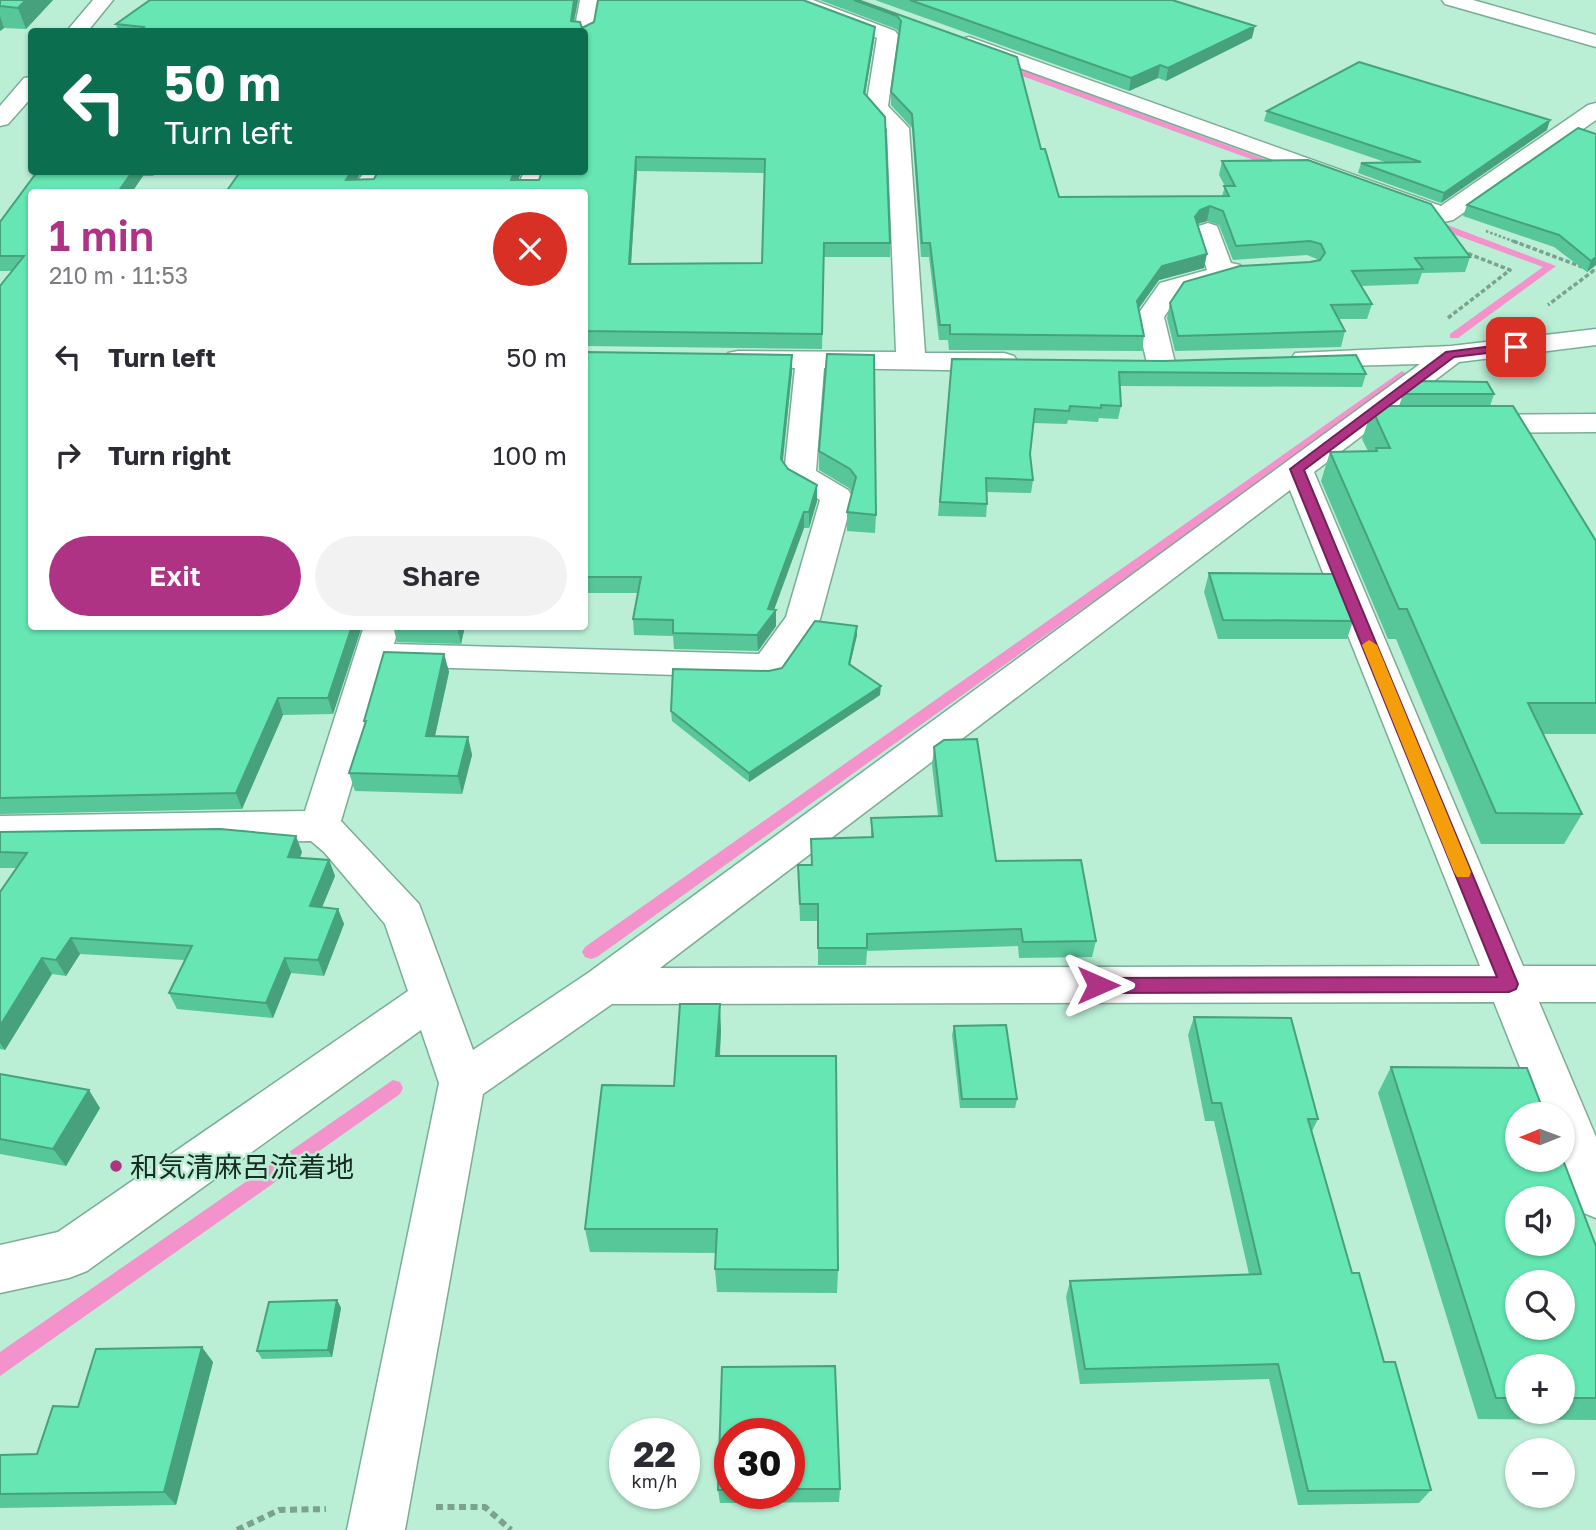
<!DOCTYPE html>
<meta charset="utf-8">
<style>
:root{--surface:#fff;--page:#f2f2f3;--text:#2b2b33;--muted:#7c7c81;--accent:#af3385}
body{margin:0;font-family:"Golos Text","Noto Sans JP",sans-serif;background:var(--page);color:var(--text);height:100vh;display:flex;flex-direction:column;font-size:26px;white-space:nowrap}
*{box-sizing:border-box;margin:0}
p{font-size:23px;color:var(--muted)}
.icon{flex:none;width:38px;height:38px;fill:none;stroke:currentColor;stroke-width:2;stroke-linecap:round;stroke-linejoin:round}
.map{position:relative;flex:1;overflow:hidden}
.sheet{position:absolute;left:28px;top:189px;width:560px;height:441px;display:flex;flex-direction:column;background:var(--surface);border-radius:7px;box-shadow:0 2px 5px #0004}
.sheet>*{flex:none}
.hud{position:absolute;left:28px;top:28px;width:560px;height:147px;border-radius:7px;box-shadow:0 2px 5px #0004;background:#0b6e4f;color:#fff;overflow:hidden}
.needle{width:46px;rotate:269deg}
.fabs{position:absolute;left:1505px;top:1102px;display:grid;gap:14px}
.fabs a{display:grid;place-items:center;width:70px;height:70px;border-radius:50%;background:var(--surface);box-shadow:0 2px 5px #0004;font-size:35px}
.speed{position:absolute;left:609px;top:1418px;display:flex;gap:14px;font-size:35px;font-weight:700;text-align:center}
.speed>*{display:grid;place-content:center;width:91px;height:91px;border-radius:50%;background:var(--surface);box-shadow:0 2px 5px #0004;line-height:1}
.speed small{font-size:18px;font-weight:400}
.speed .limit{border:10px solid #d22;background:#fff;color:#111}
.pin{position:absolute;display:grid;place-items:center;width:60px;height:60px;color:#fff;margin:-30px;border-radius:14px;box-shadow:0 4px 10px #0006}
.me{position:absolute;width:77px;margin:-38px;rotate:90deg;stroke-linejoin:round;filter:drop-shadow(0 0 5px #0008)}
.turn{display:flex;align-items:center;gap:24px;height:147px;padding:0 21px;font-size:32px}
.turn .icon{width:91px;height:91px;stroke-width:2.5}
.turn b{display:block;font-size:49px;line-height:60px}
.round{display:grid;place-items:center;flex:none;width:74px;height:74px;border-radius:37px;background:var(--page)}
.overview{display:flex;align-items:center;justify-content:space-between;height:119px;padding:0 21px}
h1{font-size:42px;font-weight:600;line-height:52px;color:var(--accent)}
.cta{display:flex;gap:14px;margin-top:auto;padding:14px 21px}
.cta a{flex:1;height:80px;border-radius:42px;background:var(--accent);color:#fff;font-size:28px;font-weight:600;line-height:80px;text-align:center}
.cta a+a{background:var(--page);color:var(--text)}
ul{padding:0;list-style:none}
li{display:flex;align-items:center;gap:21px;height:98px;padding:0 21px}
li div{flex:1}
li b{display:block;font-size:26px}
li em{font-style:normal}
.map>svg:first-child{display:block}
</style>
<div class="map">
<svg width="1596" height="1530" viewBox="0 0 1596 1530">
<rect width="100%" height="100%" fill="#baeed5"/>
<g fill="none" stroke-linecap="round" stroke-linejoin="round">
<path fill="#f492cc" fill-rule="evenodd" d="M1000,64H1006L1286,167L1278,169L1000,68Z
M1426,220H1434L1556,266L1458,338H1450V334L1543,267L1426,224Z
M1402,371L1408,375L1406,377L597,957L591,959L585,957L582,952L585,947Z
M393,1080L400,1082L403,1088L400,1094L0,1376V1352Z"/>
<defs>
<path id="minor" d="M580,0H600L594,32L584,38V32H574Z
M785,0H813L895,31L898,35L888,106L909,128L925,353H1004L1014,356L1018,362L1014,368L1004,371L824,368L816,471L848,490L853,497L820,619L782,675L769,678L387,666L341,821L419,904L473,1050L588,973L1420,364L1305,367L1295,365L1291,359L1295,353L1451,346L1596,329V345L1459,362L1314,472L1523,966H1596V1002H1539L1596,1137V1218L1579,1211L1557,1160H1563V1115H1539L1494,1002L612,1004L483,1094L405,1530H347L439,1083L421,1030L87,1271L69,1278L0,1293V1245L58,1232L408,991L385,924L324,852L311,841L0,846V816L305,811L364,626H399L394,644L759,654L786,617L820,500L789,482L784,475L795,368L728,365L724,359L728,353L738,351L896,352L887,129L866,107L877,38L788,4ZM1290,490L1480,966L660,968Z
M1442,0H1473L1596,35V47L1445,4Z
M969,37L1441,206L1588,105L1596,103V120L1453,220L1444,222L962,47L959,43L962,39Z
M364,172H387L375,192H351Z
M524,172H546L539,192H515Z
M1208,223L1217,226L1231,263L1240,265L1244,271L1240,277L1179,295L1164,317L1175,363L1171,369L1161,372L1151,369L1147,363L1136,317L1160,283L1207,270L1195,231L1199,226Z
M1596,414V432L1471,433L1460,430L1456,424L1460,418L1471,415Z"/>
<path id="major" d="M93,0H113L87,32H66Z
M32,77V97L8,124L0,126V106L24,78Z"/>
</defs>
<use href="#minor" stroke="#7bad96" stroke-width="3"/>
<use href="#major" stroke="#7bad96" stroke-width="3"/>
<path stroke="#7aa28f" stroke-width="2.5" stroke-dasharray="2.5 2" stroke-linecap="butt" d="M1486,231L1518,243"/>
<path stroke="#7aa28f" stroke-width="3.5" stroke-dasharray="4.5 2.5" stroke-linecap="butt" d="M1513,241L1593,271L1548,305
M1448,318L1510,270L1464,252"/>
<path stroke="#7aa28f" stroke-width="6" stroke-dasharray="7 4.5" stroke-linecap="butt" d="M436,1507H485L511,1530
M237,1530L279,1510L326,1509"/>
<use href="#minor" fill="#fff" fill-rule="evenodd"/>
<use href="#major" fill="#fff" fill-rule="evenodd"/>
</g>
<path fill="#57c699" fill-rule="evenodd" d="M0,0H53L26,29L4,28L0,31Z
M150,0H578L574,21L582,28L874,40L865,95L890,243V257H824L822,349L584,346V192H226L240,172H361L357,180L521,172L518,180H539L584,32H118L116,24ZM637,171L765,173L762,263L631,264Z
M820,0H858L1017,57L1041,149L1059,197L1222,196L1225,186L1219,175L1222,161L1470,257L1465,272L1422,273L1418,284L1361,286L1372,304L1367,319H1339L1345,331L1341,347L1175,351L1167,318L1170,303L1318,260L1317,259L1307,255L1233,260L1219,225L1207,221L1198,224L1204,268L1159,280L1138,309L1144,336L1142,351L949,350L948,340H939L929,257H921L912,128L891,105V92L899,32L896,29Z
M875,0H1172L1252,38L1166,81L1158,78L1129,91Z
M1267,111L1547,130L1441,203L1358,173L1361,163H1388L1264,121Z
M1578,128L1596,265L1587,272L1554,247L1463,216L1467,205Z
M37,172H157L153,176H143L132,192H32V626H362L333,714L283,715L242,809L0,814V286L12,271H0V222Z
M584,352L792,355V371L783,461L788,469L817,501L809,528H804L774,610H776V626L758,651L674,649L673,636L634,635L633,619L638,593H584Z
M874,355L876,515L875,533L847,531V512L852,492L849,488L819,470V451Z
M952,359L1366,374L1362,387L1120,386L1121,406L1118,419L1099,418L1098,422L1068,420L1067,424L1033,423L1030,454L1033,480L1031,493L987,492V504L986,517L938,516Z
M1403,394H1494L1490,406L1582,520L1596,541V734H1543L1582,814L1564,844H1481L1396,639H1388L1321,481L1330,452L1368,451L1362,439L1372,409L1399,406Z
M1209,573L1353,621L1347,639H1218L1204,592Z
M393,626H465L461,644L397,642Z
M857,635L850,665L880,695L749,782L672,721L671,711L769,671L782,668Z
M444,654L449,672L435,736L468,737L472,755L462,794L355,791L349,773L365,725L364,721Z
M934,747L996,861L1096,941L1092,957L1019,958L1018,946L867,951L866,965H818V921H800L798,865H811V839L871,837V818L938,816L932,765Z
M0,832L302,852L300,858L329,860L335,876L322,907L338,909L344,924L324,976L291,973L273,1018L177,1009L169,993L184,960L80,954L66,976L52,974L5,1050L0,1049V892L16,868H0Z
M1194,1017L1318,1119L1312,1131L1352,1273L1431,1490L1419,1503L1298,1505L1269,1379L1080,1384L1066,1297L1070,1281L1249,1274L1214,1121H1205L1188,1035Z
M954,1026L1017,1099L1015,1108H960L952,1035Z
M721,1030L720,1056L838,1270L837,1293L717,1292L715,1269V1253L590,1252L585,1229L674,1086Z
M1391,1067L1596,1246V1420L1478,1419L1378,1093ZM1517,1367H1563V1412H1517Z
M0,1074L100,1108L66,1166L0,1154Z
M337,1300L341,1308L332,1357L262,1359L257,1351Z
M213,1362L176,1505L0,1508V1455L37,1454L78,1407Z
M835,1366L840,1489L839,1502L720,1503L718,1490L722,1367ZM730,1433H789V1493H730Z"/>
<path fill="#47a17d" d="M26,0H53L26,29L18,8Z
M574,0H578L572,32L571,21Z
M0,16L4,28L0,31Z
M1255,26L1252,38L1166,81L1168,68Z
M875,27L874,40L863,107L864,93Z
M1160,65L1158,78L1129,91L1131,78Z
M1550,120L1547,130L1441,203L1444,193Z
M636,157L637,171L630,279L629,264Z
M132,172H141L143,176L132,192H118Z
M351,172H361L350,192L346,180Z
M514,172H521L514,192L511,180Z
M1210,206L1207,221L1197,224L1195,217L1200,210Z
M1207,254L1204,268L1159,280L1134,315L1137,301L1162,266Z
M1596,257V265L1587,272L1591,261Z
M792,355V371L781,475V459Z
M817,485V501L809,528V512Z
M804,512V528L772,615L776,610V626L758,651L757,635L768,609Z
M352,626H362L333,714L328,698Z
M458,626H465L461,644L457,628Z
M857,626V635L848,673L849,664Z
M444,654L449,672L431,754L426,736Z
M881,686L880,695L749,782V773Z
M278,698L283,715L242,809L236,793Z
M468,737L472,755L462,794L458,776Z
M296,836L302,852L294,873L288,857Z
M329,860L335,876L316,922L310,906Z
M338,909L344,924L324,976L318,960Z
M71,938L80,954L66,976L56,960Z
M42,958L52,974L5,1050L0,1043V1026Z
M285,958L291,973L273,1018L266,1003Z
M720,1004L721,1030L718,1081L716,1056Z
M89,1090L100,1108L66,1166L53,1149Z
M337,1300L341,1308L332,1357L328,1350Z
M202,1347L213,1362L176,1505L164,1492Z"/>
<path fill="#65e6b2" stroke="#47a17d" stroke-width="2" fill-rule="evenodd" d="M0,0H26L18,8L0,6Z
M150,0H574L571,21L580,22L582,28L594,22L598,0H803L875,27L864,93L885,117L890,243H824L822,334L584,331V192H226L240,172H351L346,180L374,179L378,172H514L511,180H539L542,172H584V32H140L144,27L116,24ZM636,157L765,159L762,263L629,264Z
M854,0H858L1017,57L1041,149H1045L1059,197L1229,196L1224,186H1235L1222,161L1308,160L1431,204L1470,257L1415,258L1423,269L1352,271L1372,304L1331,305L1345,331L1178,336L1170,303L1184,282L1240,266L1310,262L1320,260L1325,253L1321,244L1310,241L1236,246L1223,211L1210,206L1200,210L1195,217L1207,254L1162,266L1137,301L1144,336L950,334V325H940L930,243H922L912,114L891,92L901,21L897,16Z
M910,0H1172L1255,26L1168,68L1160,65L1131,78Z
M1359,62L1550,120L1444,193L1361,163L1421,162L1267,111Z
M1578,128L1596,134V257L1591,261L1559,235L1467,205Z
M37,172H132L118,192H32V626H352L328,698H278L236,793L0,798V286L24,256H0V222Z
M584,352L792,355L781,459L788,469L817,485L809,512H804L768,609L776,610L757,635L673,633V620L633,619L641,577H584Z
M827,354L874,355L876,515L847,512L856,477L850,469L819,451Z
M1356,355L1366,374L1119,372L1121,406L1101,405V408L1070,406L1069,411L1035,409L1030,454L1033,480L986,478L987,504L940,502L952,359L1164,361Z
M1420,381L1487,382L1494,394H1403Z
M1375,406H1513L1596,541V703H1528L1582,814L1496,813L1407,609H1399L1330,452L1377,451L1376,448H1390L1372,409Z
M1209,573L1334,574L1353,621L1223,620Z
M815,621L857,626L849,664L881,686L749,773L671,711L673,669L769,671L782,668Z
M398,626H458L457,628Z
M384,652L444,654L426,736L468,737L458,776L349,773L366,721H364Z
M977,739L996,861L1081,860L1096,941L1023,942L1021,929L867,934V948H818V904H800L798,865H812L811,839L873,837L871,818L942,816L934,747L944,740Z
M220,829L296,836L288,857L329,860L310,906L338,909L318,960L285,958L266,1003L169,993L192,946L71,938L56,960L42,958L0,1026V892L27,853L0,852V832Z
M680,1004H720L716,1056H836L838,1270L715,1269L717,1229H585L602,1085L674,1086Z
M1194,1017L1291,1018L1318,1119H1308L1352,1273H1359L1384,1362H1395L1431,1490L1308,1491L1278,1364L1085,1369L1070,1281L1261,1274L1221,1103H1212Z
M1006,1025L1017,1099H962L954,1026Z
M1391,1067L1527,1068L1545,1115H1517V1160H1563L1596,1246V1398H1563V1367H1517V1398H1496ZM1517,1199H1563V1244H1517ZM1517,1283H1563V1328H1517Z
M0,1074L89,1090L53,1149L0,1139Z
M337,1300L328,1350L257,1351L269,1302Z
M202,1347L164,1492L0,1494V1455L37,1454L53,1406L78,1407L96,1349Z
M835,1366L840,1489H789V1433H730V1490H718L722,1367Z"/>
<path fill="#af3385" stroke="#722156" stroke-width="2" d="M1516,343L1520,344V349L1454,357L1304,470L1518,984L1516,989L1509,992L1098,993L1091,991L1088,985L1091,980L1098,978L1497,977L1290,469L1446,352Z"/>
<path fill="#f59e0b" d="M1369,640L1377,645L1471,872L1469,877H1457L1454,872L1362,645Z"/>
<circle fill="#af3385" stroke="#baeed5" stroke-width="2.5" cx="116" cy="1166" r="7"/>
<g text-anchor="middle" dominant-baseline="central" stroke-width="5" stroke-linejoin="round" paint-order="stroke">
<g font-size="28" fill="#172c22" stroke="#baeed5" text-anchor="start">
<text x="130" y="1166">和気清麻呂流着地</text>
</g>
</g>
</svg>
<div class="fabs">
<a><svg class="needle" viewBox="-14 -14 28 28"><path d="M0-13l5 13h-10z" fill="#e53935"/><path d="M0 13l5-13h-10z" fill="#7c7c81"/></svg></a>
<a><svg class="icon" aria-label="sound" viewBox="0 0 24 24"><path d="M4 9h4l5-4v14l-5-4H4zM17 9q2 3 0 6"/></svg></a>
<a><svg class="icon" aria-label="search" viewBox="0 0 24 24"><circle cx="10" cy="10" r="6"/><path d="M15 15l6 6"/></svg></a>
<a>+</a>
<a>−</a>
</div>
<div class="speed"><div>22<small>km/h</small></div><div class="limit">30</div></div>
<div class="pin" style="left:1516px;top:347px;background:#d93025"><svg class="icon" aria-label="arrive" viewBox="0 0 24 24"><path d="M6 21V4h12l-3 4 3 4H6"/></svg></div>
<svg class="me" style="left:1098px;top:985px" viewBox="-20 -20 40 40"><path d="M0-17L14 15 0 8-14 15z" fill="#af3385" stroke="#fff" stroke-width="4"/></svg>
<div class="hud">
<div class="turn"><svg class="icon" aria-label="left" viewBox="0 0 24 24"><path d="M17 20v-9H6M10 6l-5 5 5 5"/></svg><div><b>50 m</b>Turn left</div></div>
</div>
<section class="sheet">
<div class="overview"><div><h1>1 min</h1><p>210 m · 11:53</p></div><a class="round" style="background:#d93025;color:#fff"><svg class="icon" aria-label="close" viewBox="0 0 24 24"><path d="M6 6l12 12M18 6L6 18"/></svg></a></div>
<ul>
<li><svg class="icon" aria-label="left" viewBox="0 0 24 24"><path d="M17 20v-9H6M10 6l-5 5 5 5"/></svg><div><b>Turn left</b></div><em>50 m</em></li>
<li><svg class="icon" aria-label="right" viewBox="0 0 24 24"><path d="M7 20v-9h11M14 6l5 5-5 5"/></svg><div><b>Turn right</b></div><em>100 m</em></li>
</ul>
<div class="cta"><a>Exit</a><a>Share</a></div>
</section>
</div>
